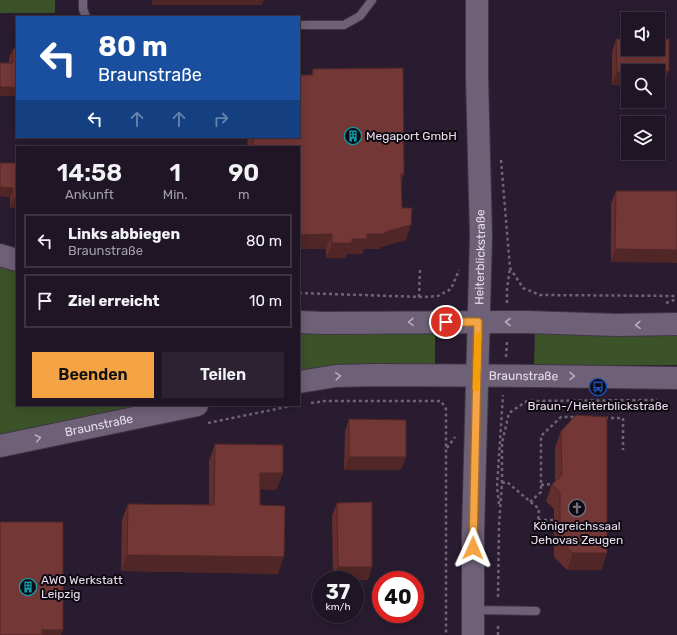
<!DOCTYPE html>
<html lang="de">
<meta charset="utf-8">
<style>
:root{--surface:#1f1524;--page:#2c2231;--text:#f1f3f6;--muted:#a19fa6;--line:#3c3441;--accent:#f4a444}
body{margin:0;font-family:Rubik,sans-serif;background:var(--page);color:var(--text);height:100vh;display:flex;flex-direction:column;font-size:15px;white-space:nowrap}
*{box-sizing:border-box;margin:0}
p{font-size:13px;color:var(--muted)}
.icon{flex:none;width:22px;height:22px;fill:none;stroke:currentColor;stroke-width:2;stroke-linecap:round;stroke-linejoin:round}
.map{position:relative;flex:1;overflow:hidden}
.panel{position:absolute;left:16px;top:146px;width:284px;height:260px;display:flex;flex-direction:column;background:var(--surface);border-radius:0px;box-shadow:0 2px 10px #0003,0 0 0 1px var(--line)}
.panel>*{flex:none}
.guide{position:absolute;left:16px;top:16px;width:284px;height:122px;border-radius:0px;box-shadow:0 2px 10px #0003,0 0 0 1px var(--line);background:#1a4fa0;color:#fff;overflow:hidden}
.buttons{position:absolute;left:621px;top:12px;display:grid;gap:8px}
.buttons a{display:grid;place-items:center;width:44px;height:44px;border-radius:0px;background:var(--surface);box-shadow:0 2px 10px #0003,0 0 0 1px var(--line);font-size:20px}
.speed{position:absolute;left:312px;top:571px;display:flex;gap:8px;font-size:20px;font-weight:700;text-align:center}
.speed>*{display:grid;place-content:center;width:52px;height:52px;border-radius:50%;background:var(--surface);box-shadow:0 2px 10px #0003,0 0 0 1px var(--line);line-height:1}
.speed small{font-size:10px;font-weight:400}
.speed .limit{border:6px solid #d22;background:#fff;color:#111}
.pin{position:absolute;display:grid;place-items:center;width:34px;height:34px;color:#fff;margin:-17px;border:2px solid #fff;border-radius:50%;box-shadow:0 1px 4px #0007}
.me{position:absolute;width:44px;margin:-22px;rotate:1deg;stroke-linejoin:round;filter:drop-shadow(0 0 3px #0008)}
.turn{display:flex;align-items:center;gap:14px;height:84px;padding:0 16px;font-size:18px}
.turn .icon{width:52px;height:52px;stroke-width:2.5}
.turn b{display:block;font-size:28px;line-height:34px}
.lanes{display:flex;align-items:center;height:38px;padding:0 16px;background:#0003;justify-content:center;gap:20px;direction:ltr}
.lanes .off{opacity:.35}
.eta{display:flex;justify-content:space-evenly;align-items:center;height:68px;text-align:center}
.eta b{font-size:24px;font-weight:600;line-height:28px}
.cta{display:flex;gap:8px;margin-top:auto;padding:8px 16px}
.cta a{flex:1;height:46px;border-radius:0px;background:var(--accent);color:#111;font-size:16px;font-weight:600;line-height:46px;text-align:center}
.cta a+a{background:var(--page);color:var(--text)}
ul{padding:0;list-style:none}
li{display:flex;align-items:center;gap:12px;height:54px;margin:0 8px 6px;padding:0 8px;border:2px solid var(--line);border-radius:0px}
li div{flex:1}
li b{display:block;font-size:15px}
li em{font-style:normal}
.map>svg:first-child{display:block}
</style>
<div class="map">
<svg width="677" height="635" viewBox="0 0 677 635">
<rect width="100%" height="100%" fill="#291c30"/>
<path fill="#3c5229" d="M0,0H55V13H0Z
M0,267L17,272V405H149L0,436Z
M535,331L677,332V365H534Z
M299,332H435V365L299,374Z"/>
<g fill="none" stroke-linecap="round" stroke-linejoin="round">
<defs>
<path id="lane" d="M83,0V9L86,17
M299,25H344L360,16L372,0
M473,610L536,611"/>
<g id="secondary">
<path d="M0,255L17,260"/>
<path d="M299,322L324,323L527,322L616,325L677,324"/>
<path id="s1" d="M299,382L336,376L375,375L538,376L677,378"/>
<path id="s2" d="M0,446L197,405"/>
<path id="s3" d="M473,635V533L481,236L477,78V0"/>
</g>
</defs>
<use href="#lane" stroke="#403646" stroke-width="10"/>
<use href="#secondary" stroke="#403646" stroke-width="24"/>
<path stroke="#6f6375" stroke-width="2.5" stroke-dasharray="3 3" stroke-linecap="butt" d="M501,160L510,268L523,288L540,295L677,296
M299,293L424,297L438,296L451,289L459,270
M419,297L420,268
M507,303V289L510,268
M666,303L677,299
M506,357L507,342
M311,403L325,401H441L446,409V635
M605,418H623V450
M208,423L296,405
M447,448L455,437
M502,483L507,482L539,509L538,524
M541,485L554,484
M530,502L541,492V436L561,417H576
M499,504L497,487L503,395
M538,520H556
M498,597L499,526L502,483V443L509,413L527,401L657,400
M498,635V624"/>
<use href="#lane" stroke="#6e6077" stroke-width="8"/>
<use href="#secondary" stroke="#6e6077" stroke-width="22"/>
</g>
<path fill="#632f2e" d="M616,39L669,71L664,84L628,71V85H612V52Z
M13,49L17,96H0L9,63V58Z
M313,69L402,182V208L406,240L380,247V249H364L362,254H347L346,258H326V249L299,147H247L248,137H299L311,75Z
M0,163H17V208H10V197L0,196Z
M616,191H677L611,262V204Z
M349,419L401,470H344L345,432Z
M561,431L607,553L601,570H567L554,557V509L546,501L552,484L555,481V448Z
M215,444L283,473L276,490L260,489V505L278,574L121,571L122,520L128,504L209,505V461Z
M337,503L368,580H333L332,516Z"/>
<path fill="#502626" d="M153,0H264L262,5H151Z
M658,71H669L664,84H658Z
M617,72H628V85H612Z
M0,87H17V96H0Z
M401,174H404L399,189Z
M0,187L13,188L10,197L0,196Z
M13,199H17V208H10Z
M411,225L406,240L380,247V249H364L362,254H347L346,258H326L332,243L352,239L367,234L385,232Z
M332,234L326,249H299V235Z
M615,249L677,250V263L611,262Z
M349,457H406L401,470H344Z
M260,473H283L276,490L254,489Z
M573,553H607L601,570H567Z
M127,555L284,557L278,574L121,571Z
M338,567H372L368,580H333Z
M42,630H63L61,635H41Z"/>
<path fill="#733736" stroke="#502626" d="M616,39H628V49H658V39H669V71H628V72H617Z
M13,49H17V87H0V63H13Z
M403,68L404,174H401L402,208H412L411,225L385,232V234H367V239H352V243H332V234L299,235V147H253V137H299V75H313V69Z
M0,163H17V199H13V188L0,187Z
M616,191H677V250L615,249Z
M576,415L607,417V553H573L560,540V493L552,484L562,475L561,431Z
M349,419L406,420V457H349Z
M215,444L283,445V473H260V505L285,506L284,557L127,555L128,504L214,505Z
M372,502V567H338L337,503Z
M0,522H63V630H42V635H0Z"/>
<defs><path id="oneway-chevron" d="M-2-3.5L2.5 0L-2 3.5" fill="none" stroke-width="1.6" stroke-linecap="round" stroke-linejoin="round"/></defs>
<g stroke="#b7acbd">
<use href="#oneway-chevron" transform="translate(411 322) rotate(179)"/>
<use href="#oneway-chevron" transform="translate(508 322) rotate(180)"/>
<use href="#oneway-chevron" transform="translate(638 325) rotate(179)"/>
<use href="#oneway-chevron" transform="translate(338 376) rotate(-4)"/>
<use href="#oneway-chevron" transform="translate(572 376) rotate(1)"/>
<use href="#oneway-chevron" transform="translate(38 438) rotate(-12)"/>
</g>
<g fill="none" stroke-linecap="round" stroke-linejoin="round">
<defs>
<path id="route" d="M446,322H478L473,548"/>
</defs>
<use href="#route" stroke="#9f6b2c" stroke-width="10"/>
<use href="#route" stroke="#f4a444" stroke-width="7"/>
<path stroke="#f59e0b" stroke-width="7" d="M476,388L478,336"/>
</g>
<defs>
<symbol id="building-ring" viewBox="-11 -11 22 22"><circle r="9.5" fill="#0f0912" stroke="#0f9aa8" stroke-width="1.5"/><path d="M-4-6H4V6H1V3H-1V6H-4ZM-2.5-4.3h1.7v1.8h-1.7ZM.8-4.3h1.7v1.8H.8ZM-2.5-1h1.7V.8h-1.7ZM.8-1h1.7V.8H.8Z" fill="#0f9aa8"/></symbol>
<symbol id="bus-ring" viewBox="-11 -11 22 22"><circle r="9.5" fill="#0f0912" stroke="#1a4fb4" stroke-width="1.5"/><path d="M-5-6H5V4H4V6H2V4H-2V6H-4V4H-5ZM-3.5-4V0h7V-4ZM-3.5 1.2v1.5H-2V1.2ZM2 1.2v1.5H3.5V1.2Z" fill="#1a4fb4"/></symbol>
<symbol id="church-ring" viewBox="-11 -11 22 22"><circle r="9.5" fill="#0f0912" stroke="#6b7280" stroke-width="1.5"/><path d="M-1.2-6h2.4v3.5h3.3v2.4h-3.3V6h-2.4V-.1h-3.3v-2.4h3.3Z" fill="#6b7280"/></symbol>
</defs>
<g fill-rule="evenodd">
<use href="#building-ring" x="343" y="126" width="20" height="20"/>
<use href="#bus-ring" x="588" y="377" width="20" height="20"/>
<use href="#church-ring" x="567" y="498" width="20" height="20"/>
<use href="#building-ring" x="18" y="577" width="20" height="20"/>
</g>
<g text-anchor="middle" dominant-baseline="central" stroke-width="4" stroke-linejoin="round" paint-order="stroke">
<g font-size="12" fill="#e7deec" stroke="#0f0912" text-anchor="start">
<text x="366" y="136">Megaport GmbH</text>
<text x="598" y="406" text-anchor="middle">Braun-/Heiterblickstraße</text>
<text x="577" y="526" text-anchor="middle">Königreichssaal<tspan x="577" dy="14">Jehovas Zeugen</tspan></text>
<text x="41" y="580">AWO Werkstatt<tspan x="41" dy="14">Leipzig</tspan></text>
</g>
<g font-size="12" fill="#e7deec" stroke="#0f0912">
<text stroke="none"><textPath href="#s3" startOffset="378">Heiterblickstraße</textPath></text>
<text stroke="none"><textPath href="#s1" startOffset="225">Braunstraße</textPath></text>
<text stroke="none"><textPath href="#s2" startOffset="101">Braunstraße</textPath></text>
</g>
</g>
</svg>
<div class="buttons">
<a><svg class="icon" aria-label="sound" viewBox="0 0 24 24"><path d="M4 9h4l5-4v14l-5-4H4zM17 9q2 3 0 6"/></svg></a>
<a><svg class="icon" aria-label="search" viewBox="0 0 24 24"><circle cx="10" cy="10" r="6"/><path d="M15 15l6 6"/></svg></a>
<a><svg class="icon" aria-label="layers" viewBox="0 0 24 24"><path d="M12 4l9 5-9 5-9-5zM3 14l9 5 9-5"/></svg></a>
</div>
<div class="speed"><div>37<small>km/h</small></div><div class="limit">40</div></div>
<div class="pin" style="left:446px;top:322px;background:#d93025"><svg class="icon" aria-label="arrive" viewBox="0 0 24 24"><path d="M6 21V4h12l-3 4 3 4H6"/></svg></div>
<svg class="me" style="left:473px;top:548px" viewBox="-20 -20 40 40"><path d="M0-17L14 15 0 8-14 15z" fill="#f4a444" stroke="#fff" stroke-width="4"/></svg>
<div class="guide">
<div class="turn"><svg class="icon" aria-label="left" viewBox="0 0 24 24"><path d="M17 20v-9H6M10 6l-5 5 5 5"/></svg><div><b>80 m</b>Braunstraße</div></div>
<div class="lanes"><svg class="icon" aria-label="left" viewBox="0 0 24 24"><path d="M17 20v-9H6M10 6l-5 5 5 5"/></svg><svg class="icon off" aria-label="ahead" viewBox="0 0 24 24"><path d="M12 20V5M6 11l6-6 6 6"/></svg><svg class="icon off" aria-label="ahead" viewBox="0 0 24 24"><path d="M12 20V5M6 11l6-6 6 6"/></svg><svg class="icon off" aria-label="right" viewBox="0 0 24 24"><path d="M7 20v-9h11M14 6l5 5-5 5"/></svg></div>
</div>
<section class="panel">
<div class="eta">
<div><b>14:58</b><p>Ankunft</p></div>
<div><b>1</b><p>Min.</p></div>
<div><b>90</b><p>m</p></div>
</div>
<ul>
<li><svg class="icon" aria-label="left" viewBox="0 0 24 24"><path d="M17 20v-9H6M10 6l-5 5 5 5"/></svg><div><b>Links abbiegen</b><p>Braunstraße</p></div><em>80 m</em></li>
<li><svg class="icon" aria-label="arrive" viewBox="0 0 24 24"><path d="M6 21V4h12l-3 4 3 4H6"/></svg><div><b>Ziel erreicht</b></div><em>10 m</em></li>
</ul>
<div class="cta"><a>Beenden</a><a>Teilen</a></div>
</section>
</div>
